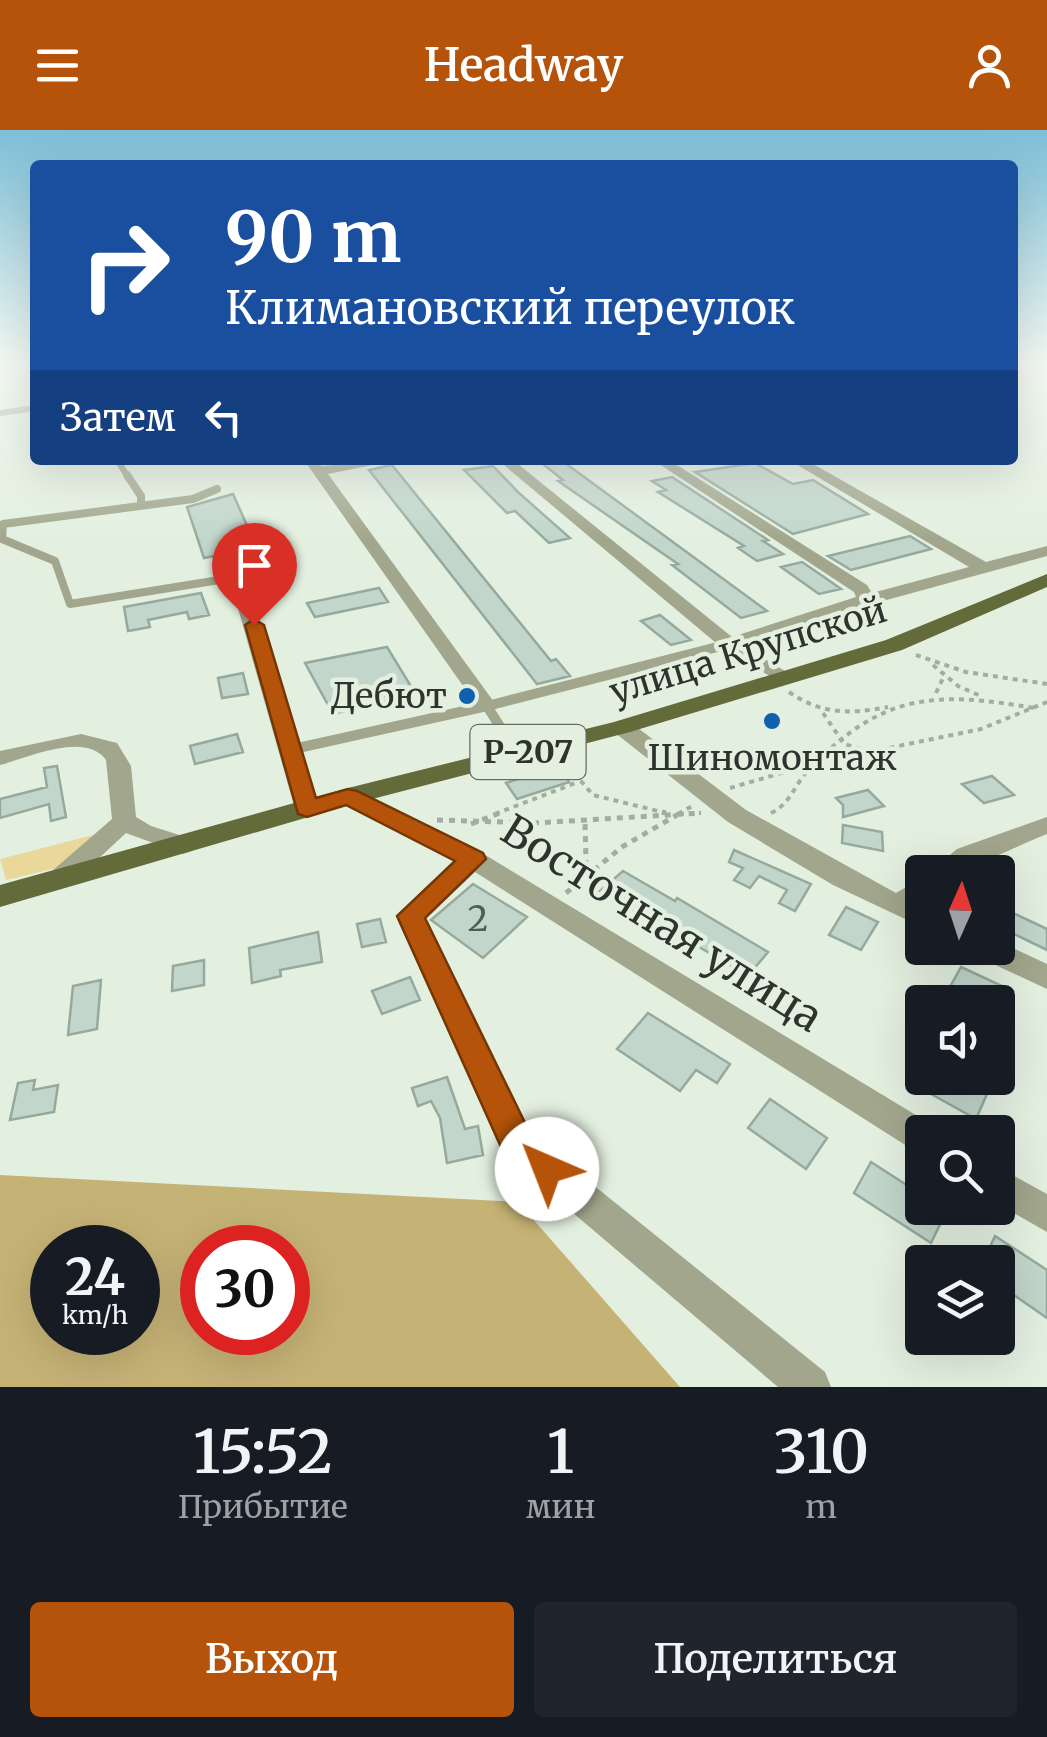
<!DOCTYPE html>
<html lang="ru">
<meta charset="utf-8">
<style>
:root{--surface:#171b24;--page:#20242c;--text:#f1f3f6;--muted:#9ea1a6;--accent:#b45309}
body{margin:0;font-family:Merriweather,serif;background:var(--page);color:var(--text);height:100vh;display:flex;flex-direction:column;font-size:38px;white-space:nowrap}
*{box-sizing:border-box;margin:0}
p{font-size:32px;color:var(--muted)}
.icon{flex:none;width:55px;height:55px;fill:none;stroke:currentColor;stroke-width:2;stroke-linecap:round;stroke-linejoin:round}
.map{position:relative;height:1257px;overflow:hidden}
.drawer{display:flex;flex-direction:column;background:var(--surface);flex:1}
.drawer>*{flex:none}
.guide{position:absolute;left:30px;top:30px;width:988px;height:305px;border-radius:10px;box-shadow:0 10px 40px #0002;background:#1a4fa0;color:#fff;overflow:hidden}
.needle{width:65px;rotate:3deg}
.buttons{position:absolute;left:905px;top:725px;display:grid;gap:20px}
.buttons a{display:grid;place-items:center;width:110px;height:110px;border-radius:10px;background:var(--surface);box-shadow:0 10px 40px #0002;font-size:50px}
.speed{position:absolute;left:30px;top:1095px;display:flex;gap:20px;font-size:50px;font-weight:700;text-align:center}
.speed>*{display:grid;place-content:center;width:130px;height:130px;border-radius:50%;background:var(--surface);box-shadow:0 10px 40px #0002;line-height:1}
.speed small{font-size:25px;font-weight:400}
.speed .limit{border:15px solid #d22;background:#fff;color:#111}
.pin{position:absolute;display:grid;place-items:center;width:85px;height:85px;color:#fff;margin:-102px -42px;border-radius:50% 50% 50% 0;rotate:-45deg;box-shadow:0 0 10px #0007}
.pin .icon{rotate:45deg}
.me{position:absolute;width:110px;margin:-55px;rotate:316deg;stroke-linejoin:round;filter:drop-shadow(0 0 8px #0008)}
.turn{display:flex;align-items:center;gap:35px;height:210px;padding:0 30px;font-size:45px}
.turn .icon{width:130px;height:130px;stroke-width:2.5}
.turn b{display:block;font-size:70px;line-height:85px}
.then{display:flex;align-items:center;height:95px;padding:0 30px;background:#0003;gap:20px;font-size:38px}
.eta{display:flex;justify-content:space-evenly;align-items:center;height:170px;text-align:center}
.eta b{font-size:60px;font-weight:600;line-height:70px}
.button{display:flex;gap:20px;margin-top:auto;padding:20px 30px}
.button a{flex:1;height:115px;border-radius:10px;background:var(--accent);color:#fff;font-size:40px;font-weight:600;line-height:115px;text-align:center}
.button a+a{background:var(--page);color:var(--text)}
header{display:flex;justify-content:space-between;align-items:center;height:130px;padding:0 30px;background:var(--accent);color:#fff;font-size:45px;font-weight:600}
.map>svg:first-child{display:block}
</style>
<header><svg class="icon" aria-label="menu" viewBox="0 0 24 24"><path d="M4 6h16M4 12h16M4 18h16"/></svg>Headway<svg class="icon" aria-label="person" viewBox="0 0 24 24"><circle cx="12" cy="8" r="4"/><path d="M4 21q1-7 8-7t8 7"/></svg></header>
<div class="map">
<svg width="1047" height="1257" viewBox="0 0 1047 1257">
<rect width="100%" height="100%" fill="#e3f0e0"/>
<path fill="#ead89b" d="M93,705L91,730L6,750L0,729Z"/>
<path fill="#c5b275" fill-rule="evenodd" d="M0,1045L518,1072L680,1257H0ZM52,1118H138V1202H52ZM202,1118H288V1202H202Z"/>
<path fill="#c2d6cb" stroke="#96a99e" stroke-width="2.5" d="M538,330H561L767,481L741,488L672,435L678,434L558,351L563,350Z
M755,333L793,354L813,350L868,384L793,404L695,342Z
M392,335L551,531L556,529L570,546L537,554L369,340Z
M493,336L519,363L570,408L549,413L515,381L507,383L464,340Z
M672,347L768,410L763,411L783,424L757,431L738,418L744,416L658,362L666,360L652,351Z
M233,364L257,418L204,428L187,377Z
M910,406L931,419L851,440L828,426Z
M802,432L824,447L841,459L819,464L781,437Z
M379,458L388,472L315,487L307,473Z
M201,463L209,485L189,489L187,482L148,490L150,497L128,501L124,477Z
M660,485L691,510L671,515L641,491Z
M387,517L412,558L384,564L388,570L333,584L305,533Z
M243,543L248,564L222,568L218,548Z
M237,604L243,622L195,634L190,616Z
M57,636L66,687L51,691L49,674L0,688V669L47,657L44,638Z
M557,636L569,652L517,669L506,653Z
M992,646L1014,665L984,673L962,654Z
M868,660L884,676L843,687V675L836,668Z
M843,695L882,702L883,721L842,713Z
M734,720L811,754L795,781L779,773L787,760L759,746L750,758L734,750L743,738L729,732Z
M623,741L675,771L677,768L768,822L748,846L699,817L694,822L678,812L674,817L646,799L653,793L600,761Z
M473,754L527,787L483,828L431,790Z
M998,776L1047,799V820L998,796Z
M846,777L878,792L861,820L829,805Z
M380,789L386,812L362,817L357,794Z
M318,802L322,832L280,840L281,846L252,853L249,818Z
M204,830V855L172,861L173,836Z
M961,837L1013,861L1008,872H983L951,855Z
M410,847L420,870L382,884L372,861Z
M101,850L97,899L68,905L73,856Z
M648,883L730,934L717,953L696,940L680,961L617,919Z
M447,947L465,999L478,996L483,1025L447,1033L440,988L431,971L418,976L412,958Z
M930,948H957L987,964L976,989L924,960Z
M35,950L33,960L58,955L54,982L10,990L18,953Z
M770,969L827,1008L806,1039L748,998Z
M871,1032L922,1065V1078H948L931,1113L854,1063Z
M995,1106L1047,1140V1188L998,1154V1132H983Z"/>
<g fill="none" stroke-linecap="round" stroke-linejoin="round">
<path stroke="#a3ada0" stroke-width="4" stroke-dasharray="5 5" stroke-linecap="butt" d="M916,525L966,542L1047,554
M933,535L958,556L983,567
M789,562C822,585 850,584 888,577
M936,563L944,546
M823,583L844,614L868,621
M561,628L593,665L666,683
M821,632L981,599L1047,572
M730,658L812,634
M771,683C791,674 795,653 810,638C883,563 935,561 1034,578
M495,684L578,652
M678,684L694,675
M679,684L701,683"/>
<path stroke="#a3ada0" stroke-width="5" stroke-dasharray="6 6" stroke-linecap="butt" d="M662,682L666,683
M437,690L536,693L701,683
M471,694L502,682
M580,747L586,732L585,693
M566,763L622,717L682,682"/>
<path stroke="#a1a68c" stroke-width="6" d="M0,283L35,278
M117,330L128,347"/>
<path stroke="#a1a68c" stroke-width="8" d="M127,345L141,366V376
M217,359L193,369L3,394L2,409L55,431L70,474L238,447"/>
<path stroke="#a1a68c" stroke-width="10" d="M487,576L518,625
M289,620L487,576L729,514"/>
<path fill="#a1a68c" fill-rule="evenodd" d="M304,330H318L322,336L397,330L328,344L494,572L497,576L494,580H480Z
M498,330H513L732,507L856,467L854,462L653,330H669L867,455L872,463L969,437L789,330H806L986,432L1047,416V426L872,474L743,516L790,544L793,548L790,552L783,554L722,518Z
M232,424L240,429L319,679L315,685L307,687L295,679L224,429Z
M622,590L630,592L746,680L896,763L922,748L919,774L922,775V797L833,755L728,692L614,602L611,597Z
M81,604L117,613L131,636L136,687L151,696L192,709L196,715L192,721L183,724L126,703L70,755H52L48,748L52,741L112,689L106,630C85,601 28,628 0,635V621Z
M348,659L482,723L934,996L937,1002H922V1023L910,1018L475,742L426,788L530,1004L825,1242L831,1257H778L506,1026L397,786L455,731L340,673L336,667Z
M1047,687V704C1011,718 966,744 930,742L957,719Z
M998,811L1047,834V859L976,826L972,818H998Z
M998,1037L1047,1064V1102L998,1074Z"/>
<path fill="#646b3b" fill-rule="evenodd" d="M1047,444V457L902,520L630,602L353,674L0,777V755L348,658L614,592L886,510Z"/>
</g>
<linearGradient id="sky" x2="0" y2="1"><stop stop-color="#7cbed8"/><stop offset="0.57" stop-color="#f2f8f1"/><stop offset="1" stop-color="#f2f8f1" stop-opacity="0"/></linearGradient>
<rect width="1047" height="410" fill="url(#sky)"/>
<path fill="#b45309" stroke="#753606" stroke-width="2.5" d="M254,489L264,495L316,668L348,659L357,661L483,723L486,729L425,788L530,1003L559,1027L564,1039L559,1051L547,1056L505,1026L397,786L455,731L346,675L307,687L298,684L245,495Z"/>
<g fill="#0f61af" stroke="#e3f0e0" stroke-width="4">
<circle cx="467" cy="566" r="10"/>
<circle cx="772" cy="591" r="10"/>
</g>
<g text-anchor="middle" dominant-baseline="central" stroke-width="9" stroke-linejoin="round" paint-order="stroke">
<rect fill="#e3f0e0" stroke="#646c63" stroke-width="2.5" x="470.5" y="595" width="115" height="54" rx="8"/>
<g font-size="32" font-weight="bold" fill="#2e332d">
<text x="528" y="622">Р-207</text>
</g>
<g font-size="35" fill="#2e332d" stroke="#e3f0e0">
<text transform="translate(748 521) rotate(-17)">улица Крупской</text>
</g>
<g font-size="35" fill="#2e332d" stroke="#e3f0e0" text-anchor="end">
<text x="447" y="566">Дебют</text>
<text x="772" y="628" text-anchor="middle">Шиномонтаж</text>
</g>
<g font-size="35" fill="#535c54">
<text x="478" y="789">2</text>
</g>
<g font-size="42" fill="#2e332d" stroke="#e3f0e0">
<text transform="translate(662 793) rotate(32)">Восточная улица</text>
</g>
</g>
</svg>
<div class="buttons">
<a><svg class="needle" viewBox="-14 -14 28 28"><path d="M0-13l5 13h-10z" fill="#e53935"/><path d="M0 13l5-13h-10z" fill="#9ea1a6"/></svg></a>
<a><svg class="icon" aria-label="sound" viewBox="0 0 24 24"><path d="M4 9h4l5-4v14l-5-4H4zM17 9q2 3 0 6"/></svg></a>
<a><svg class="icon" aria-label="search" viewBox="0 0 24 24"><circle cx="10" cy="10" r="6"/><path d="M15 15l6 6"/></svg></a>
<a><svg class="icon" aria-label="layers" viewBox="0 0 24 24"><path d="M12 4l9 5-9 5-9-5zM3 14l9 5 9-5"/></svg></a>
</div>
<div class="speed"><div>24<small>km/h</small></div><div class="limit">30</div></div>
<div class="pin" style="left:254px;top:495px;background:#d93025"><svg class="icon" aria-label="arrive" viewBox="0 0 24 24"><path d="M6 21V4h12l-3 4 3 4H6"/></svg></div>
<svg class="me" style="left:547px;top:1039px" viewBox="-20 -20 40 40"><circle r="19" fill="#fff"/><path d="M0-13L10 11 0 6-10 11z" fill="#b45309"/></svg>
<div class="guide">
<div class="turn"><svg class="icon" aria-label="right" viewBox="0 0 24 24"><path d="M7 20v-9h11M14 6l5 5-5 5"/></svg><div><b>90 m</b>Климановский переулок</div></div>
<div class="then">Затем<svg class="icon" aria-label="left" viewBox="0 0 24 24"><path d="M17 20v-9H6M10 6l-5 5 5 5"/></svg></div>
</div>
</div>
<section class="drawer">
<div class="eta">
<div><b>15:52</b><p>Прибытие</p></div>
<div><b>1</b><p>мин</p></div>
<div><b>310</b><p>m</p></div>
</div>
<div class="button"><a>Выход</a><a>Поделиться</a></div>
</section>
